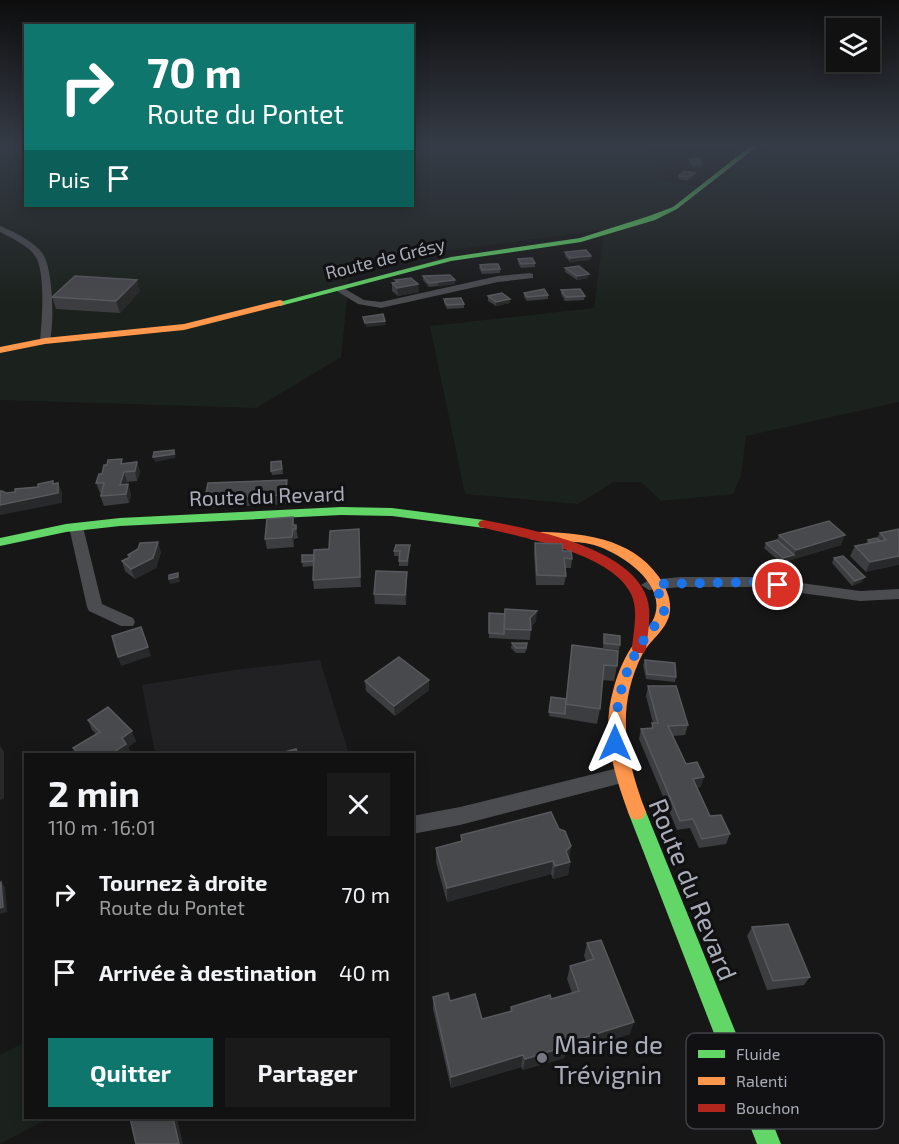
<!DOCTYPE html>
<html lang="fr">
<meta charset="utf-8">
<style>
:root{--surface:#111;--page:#1a1a1a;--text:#f1f3f6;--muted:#9c9d9f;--line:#303131;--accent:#0f766e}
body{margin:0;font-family:"Exo 2",sans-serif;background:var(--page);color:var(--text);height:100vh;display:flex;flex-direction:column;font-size:22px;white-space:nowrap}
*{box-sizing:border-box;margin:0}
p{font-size:20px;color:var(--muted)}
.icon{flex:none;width:33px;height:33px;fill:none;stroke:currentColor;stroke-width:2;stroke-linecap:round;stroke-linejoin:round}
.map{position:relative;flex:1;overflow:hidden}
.side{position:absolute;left:24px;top:753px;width:390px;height:366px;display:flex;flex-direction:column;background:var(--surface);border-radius:0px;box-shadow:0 3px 15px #0003,0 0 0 2px var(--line)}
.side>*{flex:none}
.top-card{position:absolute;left:24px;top:24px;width:390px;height:183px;border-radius:0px;box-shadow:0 3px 15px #0003,0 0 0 2px var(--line);background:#0f766e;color:#fff;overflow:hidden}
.buttons{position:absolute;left:826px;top:18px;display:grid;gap:12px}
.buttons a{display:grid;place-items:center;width:54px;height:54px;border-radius:0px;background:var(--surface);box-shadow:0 3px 15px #0003,0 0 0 2px var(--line);font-size:30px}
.pin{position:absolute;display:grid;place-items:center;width:51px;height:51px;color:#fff;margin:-26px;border:3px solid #fff;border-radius:50%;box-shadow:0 2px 6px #0007}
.me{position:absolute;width:66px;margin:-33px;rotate:0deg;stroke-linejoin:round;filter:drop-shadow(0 0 4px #0008)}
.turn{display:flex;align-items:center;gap:21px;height:126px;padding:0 24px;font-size:27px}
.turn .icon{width:78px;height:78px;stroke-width:2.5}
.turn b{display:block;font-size:42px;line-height:51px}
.then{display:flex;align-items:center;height:57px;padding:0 24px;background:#0003;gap:12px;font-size:22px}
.round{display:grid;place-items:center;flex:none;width:63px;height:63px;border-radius:0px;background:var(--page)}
.head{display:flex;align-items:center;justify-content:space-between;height:102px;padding:0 24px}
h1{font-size:36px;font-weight:700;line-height:45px}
.primary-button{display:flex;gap:12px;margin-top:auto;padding:12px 24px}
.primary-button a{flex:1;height:69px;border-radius:0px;background:var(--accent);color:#fff;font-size:24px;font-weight:700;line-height:69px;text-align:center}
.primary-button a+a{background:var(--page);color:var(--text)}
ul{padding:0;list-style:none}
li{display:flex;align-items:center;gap:18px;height:78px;padding:0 24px}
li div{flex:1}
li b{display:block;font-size:22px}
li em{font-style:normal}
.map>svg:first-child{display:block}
</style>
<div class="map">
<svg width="899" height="1144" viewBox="0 0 899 1144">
<rect width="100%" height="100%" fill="#171717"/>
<path fill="#212124" d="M320,660L349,754H155L142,685L234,670Z"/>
<path fill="#1b211c" d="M0,145H25L26,206H412L413,145H638L659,156L657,179L709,189L764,145H892L899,147V402L746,436L741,476L733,494L661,501L641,482H614L578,504L465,494L430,326L594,308L604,230L351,263L341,357L256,408L0,400Z
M25,1042L26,1118H49L0,1144V1055Z"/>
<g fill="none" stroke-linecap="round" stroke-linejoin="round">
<path fill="#4b4c50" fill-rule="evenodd" d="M0,226C13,231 35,242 43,254C53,269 55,327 49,343L40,341C42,322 46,271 35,256C28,245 11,238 0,232Z
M530,273L533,274V278L498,282L381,308L358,304L332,288L340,286L364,300L381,302L498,276Z
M76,523L83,527L102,604L133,618L135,622L133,626H121L89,611L87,607L69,527Z
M681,577H757L860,591L899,589V599L860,601L757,587H681L649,590L641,585L649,580Z
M622,767L629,769L632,775L629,781L622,783L460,825L412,834V816L460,807Z"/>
<path fill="#63d668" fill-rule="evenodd" d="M752,145H759L677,209L655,220L581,242L451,261L280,306L276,303L451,257L580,238L649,216L673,207Z
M341,507L392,508L484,520L490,524L484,528L392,516L341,515L120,526L66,532L0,546V538L66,524L120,518Z
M637,804L643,806L646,812L781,1144H757L628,812L631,806Z"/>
<path fill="#ff974d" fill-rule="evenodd" d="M280,300L283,301V305L184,330L45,344L0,353V347L45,338L184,324Z
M535,532C579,532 631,537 659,577C666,588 671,598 670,611C668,629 651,639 643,653C615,707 625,758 646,812L643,818L637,820L631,818L628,812C614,773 601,733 613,691C617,674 625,655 636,641C641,634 649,628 653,620C670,585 621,553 594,545C574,539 551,544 530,539L529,536L530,533Z"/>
<path fill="#b3261e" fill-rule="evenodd" d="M484,520C530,529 624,546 645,593C653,610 648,631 646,649L644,653H634L632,649C633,632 639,610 631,594C612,553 520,537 480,527L478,524L480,521Z"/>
</g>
<path fill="#3c3d40" d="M661,145H674V148H665Z
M690,159L702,164L701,167H692L689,162Z
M679,176L694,177L688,181L678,179Z
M565,252L591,256L590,260L570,262L565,256Z
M518,259L535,263V267L521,268L518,263Z
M480,265L500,269V273L482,274L479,268Z
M565,268L588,278L577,280L565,272Z
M423,276L455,284L429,287L423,280Z
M395,280L419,292L398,296L392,291V283L395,282Z
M561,290L585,296L584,300L565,301L561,294Z
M140,291L120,313L56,309L52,297Z
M524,293L548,295V299L527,301L524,297Z
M488,296L510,299V303L496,306L488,301Z
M444,299L464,304V308L447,309L444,303Z
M281,461L283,474L272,475L271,471Z
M137,462L140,472L137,481L127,482L126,484H128L131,494L129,503L104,506L100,495L101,493H100L96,483L102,474L124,463Z
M289,489L287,504L207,508L205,498Z
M293,517L294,525H296L297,534L298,538L294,539V547L267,549L265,539Z
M899,529L866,572L850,556L855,546L866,544L868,540L877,538L880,533Z
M779,535L841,545L781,563L764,548L766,543L777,540Z
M360,539L361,587L314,589L313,580V566L303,567L302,562L314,555Z
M535,543L563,551L572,559L571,568H565L566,576L564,585H536L534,553Z
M410,545L408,566H399V556H394V551Z
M161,552L156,568L135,579L125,571L122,561L129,557L128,555Z
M834,558L862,582L852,586L832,563Z
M407,582L406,605L375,604L374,594Z
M489,613L536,621L531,627L530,640L489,638Z
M604,634L620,645L619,650L603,648Z
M512,643L527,648L525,653H516L511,648Z
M572,645L617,666L614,681L602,680L600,709L597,724L549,716L551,697L566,699Z
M645,660L676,677L675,682L646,679L643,665Z
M365,681L429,690L395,716L366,691Z
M648,686L688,725L685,735L673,736L686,764L701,787H697L710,816L730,834L726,844L699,848L690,828L677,830L639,739L641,729L651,728L653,723L646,696Z
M88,720L136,741L128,747L131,754H76L73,748L96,734L92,730Z
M559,829L571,846L569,858L570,862L568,875L553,879L551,874L447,902L436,862V848L461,841V835Z
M752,927L810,977L804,985L767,990L747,936Z
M587,943L630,1034L565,1054L564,1058L523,1070L521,1067L451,1088L433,1009V997L450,1001L482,1019L510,1011L511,1007L551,999L572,993L567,979L570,966L586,961L584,956Z"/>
<path fill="#28292a" d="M695,173L694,177L688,181L689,177Z
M591,256L590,260L570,262V258Z
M589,274L588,278L577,280V276Z
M137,280L140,291L120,313L116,301Z
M455,280V284L438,287V283Z
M418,284L419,292L398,296L397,288Z
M510,299V303L496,306V302Z
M385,321L386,325L366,327L365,323Z
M174,450L176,454L175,458L155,462L153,457Z
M137,462L140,472L137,481L135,471Z
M124,472L127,482L124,494L120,485Z
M287,480L289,489L287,504L285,495Z
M58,483L62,492V503L0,515V505Z
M128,484L131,494L129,503L126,494Z
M293,529L294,539V547L292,537Z
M359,529L360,539L361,587L360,577Z
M845,535L841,545L781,563L783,558L794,555L796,550Z
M158,542L161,552L156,568L135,579L131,569Z
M899,556V565L866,572L870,562Z
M407,572V582L406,605L405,595Z
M178,573L180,582L170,584L169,579Z
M865,577L862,582L852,586L855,581Z
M537,611L536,621L529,628L530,618Z
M141,627L151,656L121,666L118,657Z
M429,680V690L395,716L394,706Z
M132,731L136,741L128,747L131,754H111L122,738Z
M0,746L4,752V799L0,800Z
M704,777L701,787L690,789L693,779Z
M571,846L568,860L570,862L568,875L553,879L555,866Z
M553,861L551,874L447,902V888Z
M1,882L5,887L7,912L0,914Z
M634,1022L630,1034L565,1054L564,1058L523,1070L525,1059L567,1043Z
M523,1055L521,1067L451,1088V1077Z
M173,1118H177L183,1144H179Z"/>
<path fill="#48494d" stroke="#57595e" stroke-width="1.5" d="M690,159H699L702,164L693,163Z
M684,171L695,173L689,177L679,176Z
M586,250L591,256L570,258L565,252Z
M532,258L535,263L521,264L518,259Z
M490,264H498L500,269L482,270L480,265Z
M579,266L589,274L577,276L565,268Z
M450,275L455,280L429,283L423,276Z
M75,276L137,280L116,301L52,297Z
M411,278L418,284L397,288L392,283L398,282L395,280Z
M544,289L548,295L527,297L524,293Z
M580,289L585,296L566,297L561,290Z
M502,293L510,299L496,302L488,296Z
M461,298L464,304L447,305L444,299Z
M383,314L385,321L365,323L363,317Z
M174,450V454L153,457L154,452Z
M122,459L121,464L137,462L135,471L124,472L120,485L128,484L126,494L101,496L104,483H96L99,474H102L104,465H107L108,460Z
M281,461L282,469L271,471V462Z
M287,480L285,495L205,498L208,483Z
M53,481V484L58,483V493L0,505V491H2L6,493L15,492V489L38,487V484Z
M293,517V525H296V529H293L292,537L265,539L267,519Z
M829,521L845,535L796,550L779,535Z
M359,529L360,577L313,580L314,550L329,549L330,531Z
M899,529V556L870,562L855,546L886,540L880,533Z
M877,538L880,541L871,543L868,540Z
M777,540L794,555L783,558L766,543Z
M158,542L153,558L131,569L122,561L130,557L128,555L138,549L140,543Z
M535,543L562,544L563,551H571L572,559L564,558L566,576L537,575Z
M396,545H410L407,561H399L400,551H394Z
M302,555H314V561L302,562Z
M843,556L865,577L855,581L834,558Z
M376,571L407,572L405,595L374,594Z
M178,573V577L169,579V575Z
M505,609L537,611L530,618L531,630L504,629Z
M489,613L505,614L504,634L489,633Z
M141,627L148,647L118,657L112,636Z
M604,634L620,636V645L604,643Z
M512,643H527L526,648H516Z
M572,645L618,651L617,666L604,665L600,709L566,704Z
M399,657L429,680L394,706L365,681Z
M645,660L675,663L676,677L647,674Z
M648,686H676L688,725L668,726L686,764L697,762L704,777L693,779L710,816L721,815L730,834L702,839L693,819L680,821L641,729L653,728L652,723H658Z
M551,697L566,699L565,714L549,712Z
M108,707L132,731L122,738L126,744L111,754H79L73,748L100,732L88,720Z
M296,749L298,754H277Z
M551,812L559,829L565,831L571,846L566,851L570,862L555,866L553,861L447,888L436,848L462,841L461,835Z
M1,882L3,907L0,908V883Z
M788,924L810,977L773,981L752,927Z
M601,940L634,1022L567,1043V1046L525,1059L523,1055L451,1077L433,997L448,993L450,1001L475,994L482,1019L512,1011L511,1007L550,995L551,999L579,991L570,966L594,959L587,943Z
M130,1118H173L179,1144H136Z"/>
<linearGradient id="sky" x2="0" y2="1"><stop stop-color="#0d0d0d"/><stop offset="0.48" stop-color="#363c47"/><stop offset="1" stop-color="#363c47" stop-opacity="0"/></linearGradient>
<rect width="899" height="305" fill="url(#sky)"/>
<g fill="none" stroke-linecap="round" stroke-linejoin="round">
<path stroke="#1a73e8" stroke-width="10" stroke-dasharray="0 18" d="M615,743C615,710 621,678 638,649C646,635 656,627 664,611L656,584L757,582L778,585"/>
</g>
<circle fill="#757880" stroke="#111113" stroke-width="2" cx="542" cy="1058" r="6"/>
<g text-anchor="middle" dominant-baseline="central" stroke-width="6" stroke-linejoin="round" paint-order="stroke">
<g font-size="18" fill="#a8adb8" stroke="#111113">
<text transform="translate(385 258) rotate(-14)">Route de Grésy</text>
</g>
<g font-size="21" fill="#a8adb8" stroke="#111113">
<text transform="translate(267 495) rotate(-2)">Route du Revard</text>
</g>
<g font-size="26" fill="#a8adb8" stroke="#111113">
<text transform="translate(694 889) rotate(68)">Route du Revard</text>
</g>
<g font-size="26" fill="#a8adb8" stroke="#111113" text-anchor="start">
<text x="554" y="1043">Mairie de<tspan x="554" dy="30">Trévignin</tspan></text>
</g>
</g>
<rect x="686" y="1033" width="198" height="96" rx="9" fill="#111113" stroke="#3e4045" stroke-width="1.5"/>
<rect x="698" y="1050" width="27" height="8" fill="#63d668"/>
<rect x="698" y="1077" width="27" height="8" fill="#ff974d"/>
<rect x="698" y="1104" width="27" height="8" fill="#b3261e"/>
<g font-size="16" fill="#a8adb8">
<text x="736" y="1060">Fluide</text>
<text x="736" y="1087">Ralenti</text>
<text x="736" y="1114">Bouchon</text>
</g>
</svg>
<div class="buttons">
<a><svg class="icon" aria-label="layers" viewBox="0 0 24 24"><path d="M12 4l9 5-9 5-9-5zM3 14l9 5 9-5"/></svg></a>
</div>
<div class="pin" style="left:778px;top:585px;background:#d93025"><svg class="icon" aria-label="arrive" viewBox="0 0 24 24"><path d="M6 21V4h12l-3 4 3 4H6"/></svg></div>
<svg class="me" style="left:615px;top:743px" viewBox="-20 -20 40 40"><path d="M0-17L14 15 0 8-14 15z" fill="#1a73e8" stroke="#fff" stroke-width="4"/></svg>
<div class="top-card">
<div class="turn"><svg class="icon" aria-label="right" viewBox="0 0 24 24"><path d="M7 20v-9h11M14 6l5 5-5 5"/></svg><div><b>70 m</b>Route du Pontet</div></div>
<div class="then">Puis<svg class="icon" aria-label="arrive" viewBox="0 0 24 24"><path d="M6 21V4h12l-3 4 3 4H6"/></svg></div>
</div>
<section class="side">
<div class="head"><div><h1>2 min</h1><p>110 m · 16:01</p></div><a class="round"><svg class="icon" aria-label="close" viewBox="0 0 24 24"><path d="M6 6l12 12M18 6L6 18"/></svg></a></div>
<ul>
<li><svg class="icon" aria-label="right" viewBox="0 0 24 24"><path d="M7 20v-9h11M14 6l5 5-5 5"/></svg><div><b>Tournez à droite</b><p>Route du Pontet</p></div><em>70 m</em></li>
<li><svg class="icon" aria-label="arrive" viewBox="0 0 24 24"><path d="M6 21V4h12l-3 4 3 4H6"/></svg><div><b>Arrivée à destination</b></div><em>40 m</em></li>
</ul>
<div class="primary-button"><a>Quitter</a><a>Partager</a></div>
</section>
</div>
